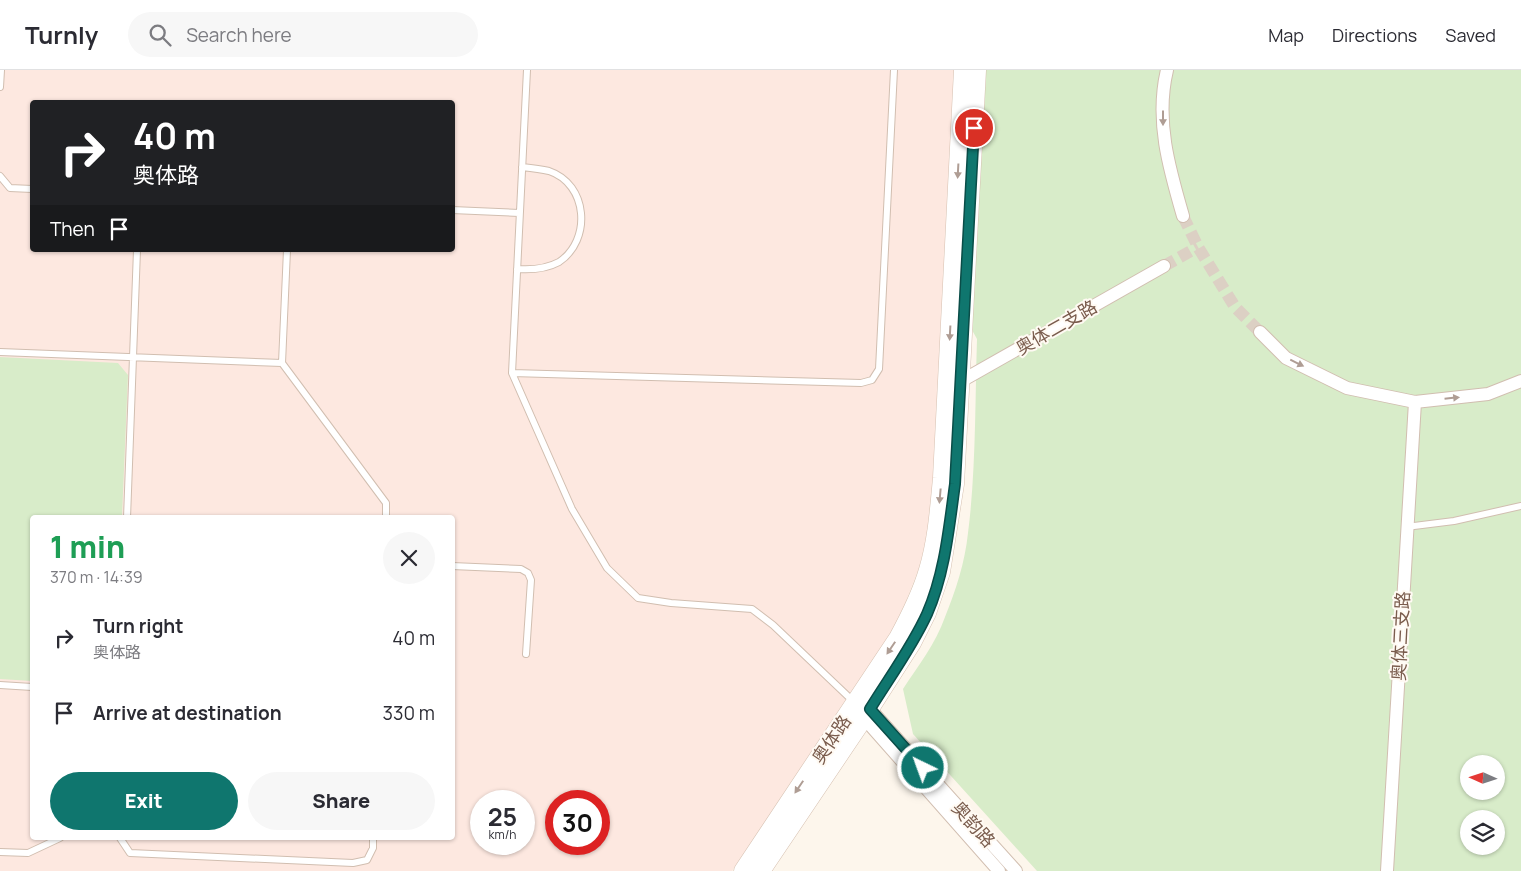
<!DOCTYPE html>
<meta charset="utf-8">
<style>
:root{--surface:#fff;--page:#f7f7f7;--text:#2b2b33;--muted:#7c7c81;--line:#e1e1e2;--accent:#0f766e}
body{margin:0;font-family:Manrope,"Noto Sans SC",sans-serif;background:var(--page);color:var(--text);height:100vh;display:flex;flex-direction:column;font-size:19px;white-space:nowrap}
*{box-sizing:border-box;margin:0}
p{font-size:16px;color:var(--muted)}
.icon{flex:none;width:28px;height:28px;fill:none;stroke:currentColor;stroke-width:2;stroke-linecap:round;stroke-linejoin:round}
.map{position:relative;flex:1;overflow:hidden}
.side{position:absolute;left:30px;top:445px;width:425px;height:325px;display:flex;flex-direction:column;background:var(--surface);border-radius:5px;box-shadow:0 1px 4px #0004}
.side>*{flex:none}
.top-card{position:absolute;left:30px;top:30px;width:425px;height:152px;border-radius:5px;box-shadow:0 1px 4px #0004;background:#202124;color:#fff;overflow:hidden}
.needle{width:32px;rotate:273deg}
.fabs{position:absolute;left:1460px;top:685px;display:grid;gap:10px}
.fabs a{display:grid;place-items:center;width:45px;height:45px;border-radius:50%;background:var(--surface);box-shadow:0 1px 4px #0004;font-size:25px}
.speed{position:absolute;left:470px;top:720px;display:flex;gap:10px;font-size:25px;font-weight:700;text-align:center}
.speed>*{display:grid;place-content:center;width:65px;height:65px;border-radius:50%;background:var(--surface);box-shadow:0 1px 4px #0004;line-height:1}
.speed small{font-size:12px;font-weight:400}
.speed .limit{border:8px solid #d22;background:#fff;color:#111}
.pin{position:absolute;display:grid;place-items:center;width:42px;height:42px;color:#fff;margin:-21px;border:2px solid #fff;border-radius:50%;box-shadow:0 1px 5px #0007}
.me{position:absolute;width:55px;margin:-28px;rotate:318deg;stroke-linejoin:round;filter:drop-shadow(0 0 4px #0008)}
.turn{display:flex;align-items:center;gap:18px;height:105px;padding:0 20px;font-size:22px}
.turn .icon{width:65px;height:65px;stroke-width:2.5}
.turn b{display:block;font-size:35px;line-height:42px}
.then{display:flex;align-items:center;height:48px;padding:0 20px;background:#0003;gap:10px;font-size:19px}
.round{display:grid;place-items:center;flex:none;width:52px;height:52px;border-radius:26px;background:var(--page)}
.summary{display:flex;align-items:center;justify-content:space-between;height:85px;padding:0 20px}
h1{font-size:30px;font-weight:800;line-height:38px;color:#1e9e55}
.action{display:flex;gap:10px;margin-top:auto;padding:10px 20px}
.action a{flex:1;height:58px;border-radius:30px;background:var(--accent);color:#fff;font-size:20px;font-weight:800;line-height:58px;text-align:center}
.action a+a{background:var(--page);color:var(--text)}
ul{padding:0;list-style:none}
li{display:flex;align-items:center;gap:15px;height:75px;padding:0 20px}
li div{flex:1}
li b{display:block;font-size:19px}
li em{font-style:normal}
header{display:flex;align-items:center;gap:30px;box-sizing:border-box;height:70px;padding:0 25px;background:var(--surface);border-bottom:1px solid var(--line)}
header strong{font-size:24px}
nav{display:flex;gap:28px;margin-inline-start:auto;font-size:18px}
.search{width:350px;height:45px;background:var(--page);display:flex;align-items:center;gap:12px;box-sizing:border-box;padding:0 18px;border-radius:28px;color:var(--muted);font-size:19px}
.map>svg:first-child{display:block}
</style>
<header>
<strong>Turnly</strong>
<div class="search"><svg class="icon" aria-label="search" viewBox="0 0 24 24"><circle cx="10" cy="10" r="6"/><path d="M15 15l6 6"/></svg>Search here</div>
<nav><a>Map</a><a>Directions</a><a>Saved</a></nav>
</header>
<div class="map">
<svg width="1521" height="801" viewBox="0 0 1521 801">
<rect width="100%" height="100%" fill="#fdf6ec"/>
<path fill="#fde8e0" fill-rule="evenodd" d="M0,0H955L935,408L930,455L919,498L905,534L890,565L862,606L833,655L732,801H0ZM32,32H452V180H32ZM32,448H452V768H32ZM481,731H524V774H481ZM556,731H599V774H556Z"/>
<path fill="#d8ecc9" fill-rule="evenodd" d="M986,0H1521V801H1037L913,664L903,619C918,596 936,573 945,547C956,520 965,492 968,463C976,401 975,332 977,269L972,260ZM1469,694H1496V721H1469ZM1469,749H1496V776H1469Z
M0,287L118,293L128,305L122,447L32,448V611L0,609Z"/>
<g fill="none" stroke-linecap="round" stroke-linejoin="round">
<path stroke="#dcd0c4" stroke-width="12" stroke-dasharray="12 6" stroke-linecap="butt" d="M1183,146L1198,177L1235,237L1260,262
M1164,196L1198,177"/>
<defs>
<path id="service" d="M527,0L512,303L572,439L607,498L638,528L671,533L752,539L773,555L854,632
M0,17L1,0
M0,106L10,118L32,119
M452,140L519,143
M517,199C531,200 546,199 559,192C592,170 588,114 549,101C540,99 531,98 522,97
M0,282L282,293L287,180
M282,293L386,433V448
M512,303L861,313L872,310L879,299L894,0
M127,448L137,180
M1406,457L1454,451L1521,436
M452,496L521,499L528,503L531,510L526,584
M0,615L32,617
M120,768L130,783L353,793L367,790L373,778V768
M0,782L28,783L60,768"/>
<path id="minor" d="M1167,0C1155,50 1169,98 1183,146
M1260,262L1286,288L1347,318L1415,332L1488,324L1521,311
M956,314L1164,196
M864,636L870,639L1016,801
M861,643L864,648L999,801
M1387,801L1415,332"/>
<path id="secondary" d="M743,801L898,568C910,546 921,524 928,500C937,470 939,439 942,408L963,0
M761,801L864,648L912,573L927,543L941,502L955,414L977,0"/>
</defs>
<use href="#service" stroke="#d1beb0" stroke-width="8"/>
<use href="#minor" stroke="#d1beb0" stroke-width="14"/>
<use href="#secondary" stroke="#d6c0b0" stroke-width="19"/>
<use href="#service" stroke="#fff" stroke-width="6"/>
<use href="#minor" stroke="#fff" stroke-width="12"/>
<use href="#secondary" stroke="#fff" stroke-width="18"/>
</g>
<defs><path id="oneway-solid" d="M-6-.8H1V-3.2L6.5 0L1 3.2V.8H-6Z" transform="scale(1.25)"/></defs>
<g fill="#af9d94">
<use href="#oneway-solid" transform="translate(1163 48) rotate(90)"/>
<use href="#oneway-solid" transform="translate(958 101) rotate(93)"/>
<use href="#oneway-solid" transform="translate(950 263) rotate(93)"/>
<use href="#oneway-solid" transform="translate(1297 293) rotate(26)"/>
<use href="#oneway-solid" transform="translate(1452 328) rotate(-6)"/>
<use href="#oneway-solid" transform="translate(940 426) rotate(95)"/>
<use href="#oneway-solid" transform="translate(891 578) rotate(124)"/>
<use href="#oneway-solid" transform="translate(799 717) rotate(124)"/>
</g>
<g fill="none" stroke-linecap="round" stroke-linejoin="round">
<defs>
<path id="route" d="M923,698L870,639C889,608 912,577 927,544C945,503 949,457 955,414L974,58"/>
</defs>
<use href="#route" stroke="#0a4d48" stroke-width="12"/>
<use href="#route" stroke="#0f766e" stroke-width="9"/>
</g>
<g text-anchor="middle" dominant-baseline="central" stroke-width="4" stroke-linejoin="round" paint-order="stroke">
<g font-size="18" fill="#7a5c4d" stroke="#fffaf3">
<text transform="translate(1056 257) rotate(-30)">奥体二支路</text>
<text transform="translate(1400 566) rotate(-87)">奥体三支路</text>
<text transform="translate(831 669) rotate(-56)">奥体路</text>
<text transform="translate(974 754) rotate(48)">奥韵路</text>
</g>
</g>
</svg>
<div class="fabs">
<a><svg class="needle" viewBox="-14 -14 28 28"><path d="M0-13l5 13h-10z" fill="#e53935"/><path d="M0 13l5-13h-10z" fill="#7c7c81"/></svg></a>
<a><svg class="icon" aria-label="layers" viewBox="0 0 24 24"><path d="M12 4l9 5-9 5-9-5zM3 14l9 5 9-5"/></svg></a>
</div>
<div class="speed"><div>25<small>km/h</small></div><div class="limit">30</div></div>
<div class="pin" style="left:974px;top:58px;background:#d93025"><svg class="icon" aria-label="arrive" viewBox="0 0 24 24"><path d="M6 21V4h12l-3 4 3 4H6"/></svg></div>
<svg class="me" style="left:923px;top:698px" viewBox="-20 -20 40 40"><circle r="17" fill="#0f766e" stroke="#fff" stroke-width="3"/><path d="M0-11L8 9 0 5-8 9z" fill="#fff"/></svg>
<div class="top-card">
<div class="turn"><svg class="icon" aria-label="right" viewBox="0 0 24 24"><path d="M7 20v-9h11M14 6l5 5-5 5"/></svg><div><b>40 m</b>奥体路</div></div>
<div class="then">Then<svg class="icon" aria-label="arrive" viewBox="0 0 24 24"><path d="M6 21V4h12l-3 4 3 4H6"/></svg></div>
</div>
<section class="side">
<div class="summary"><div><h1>1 min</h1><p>370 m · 14:39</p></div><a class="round"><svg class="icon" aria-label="close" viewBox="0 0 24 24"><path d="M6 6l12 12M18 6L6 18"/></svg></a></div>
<ul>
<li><svg class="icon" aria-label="right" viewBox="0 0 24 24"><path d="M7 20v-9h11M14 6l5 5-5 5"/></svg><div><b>Turn right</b><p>奥体路</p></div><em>40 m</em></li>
<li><svg class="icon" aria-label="arrive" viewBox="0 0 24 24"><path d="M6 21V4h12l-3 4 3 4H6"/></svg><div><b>Arrive at destination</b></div><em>330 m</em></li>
</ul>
<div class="action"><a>Exit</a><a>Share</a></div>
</section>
</div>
